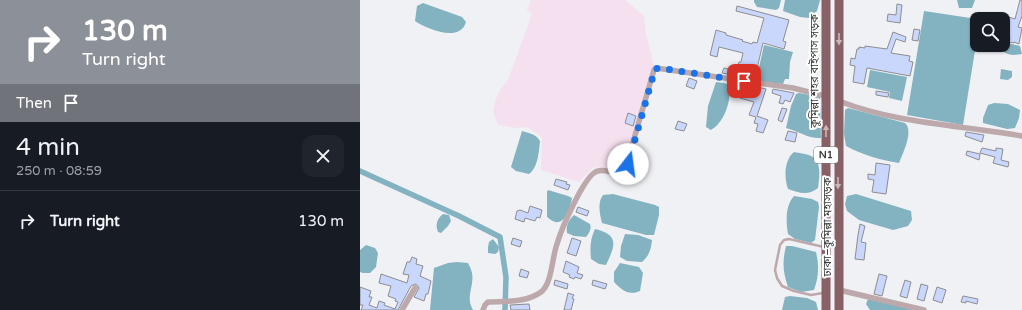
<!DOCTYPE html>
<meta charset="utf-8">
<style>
:root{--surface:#171b24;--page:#20242c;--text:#f1f3f6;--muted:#9ea1a6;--line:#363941}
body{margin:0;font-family:"Varela Round","Noto Sans Bengali",sans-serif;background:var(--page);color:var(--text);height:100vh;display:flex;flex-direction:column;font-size:15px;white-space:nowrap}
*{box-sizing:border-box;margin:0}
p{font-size:13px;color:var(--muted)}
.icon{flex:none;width:22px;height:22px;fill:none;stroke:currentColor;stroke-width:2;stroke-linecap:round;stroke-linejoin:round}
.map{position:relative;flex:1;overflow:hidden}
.panel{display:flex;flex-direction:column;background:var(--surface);width:360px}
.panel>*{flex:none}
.banner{background:#8c9099;color:#fff;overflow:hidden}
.buttons{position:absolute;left:610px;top:12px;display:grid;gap:8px}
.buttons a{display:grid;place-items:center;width:40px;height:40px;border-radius:8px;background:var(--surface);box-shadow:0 1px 3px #0004;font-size:20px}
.pin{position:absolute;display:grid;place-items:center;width:34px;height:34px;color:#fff;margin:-17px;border-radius:8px;box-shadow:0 2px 6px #0006}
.me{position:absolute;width:44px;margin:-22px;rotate:15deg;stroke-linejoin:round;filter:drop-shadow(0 0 3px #0008)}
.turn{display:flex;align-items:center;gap:14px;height:84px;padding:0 16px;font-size:18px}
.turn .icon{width:52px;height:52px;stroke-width:2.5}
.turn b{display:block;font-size:28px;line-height:34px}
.then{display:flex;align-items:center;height:38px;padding:0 16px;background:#0003;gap:8px;font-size:15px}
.round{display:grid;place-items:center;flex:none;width:42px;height:42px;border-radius:12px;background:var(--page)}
.overview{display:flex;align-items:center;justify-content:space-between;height:68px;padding:0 16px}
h1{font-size:24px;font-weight:600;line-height:30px}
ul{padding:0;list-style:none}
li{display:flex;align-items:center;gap:12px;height:60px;padding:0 16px;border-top:1px solid var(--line)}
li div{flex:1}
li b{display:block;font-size:15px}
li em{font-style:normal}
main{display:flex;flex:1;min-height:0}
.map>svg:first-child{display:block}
</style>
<main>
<section class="panel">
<div class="banner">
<div class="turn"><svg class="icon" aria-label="right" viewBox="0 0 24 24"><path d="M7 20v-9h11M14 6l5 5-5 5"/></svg><div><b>130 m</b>Turn right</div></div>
<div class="then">Then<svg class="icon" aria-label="arrive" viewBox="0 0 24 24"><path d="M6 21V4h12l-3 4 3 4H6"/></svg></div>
</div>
<div class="overview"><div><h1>4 min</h1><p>250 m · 08:59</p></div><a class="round"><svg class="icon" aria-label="close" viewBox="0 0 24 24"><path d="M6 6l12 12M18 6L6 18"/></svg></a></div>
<ul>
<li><svg class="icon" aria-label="right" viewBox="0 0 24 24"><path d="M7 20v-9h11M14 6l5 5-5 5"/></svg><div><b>Turn right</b></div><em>130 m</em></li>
</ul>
</section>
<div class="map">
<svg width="662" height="310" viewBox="0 0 662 310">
<rect width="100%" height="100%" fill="#f0f1f4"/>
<path fill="#f5e0ef" d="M171,0H265L284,16L286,34L294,65L268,159L263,168L253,170L234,167L219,182L181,170L182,137L167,127L155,128L138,125L133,112L135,101L140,90L148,80L172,14L167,10Z"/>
<path fill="#83b2c1" d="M394,0H421L419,8L416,10L397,7L394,2Z
M425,0H460L457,11L449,18L440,17L423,11Z
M597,0H615L612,8H599Z
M63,3L102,17L106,22C100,43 67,29 55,21L57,6Z
M564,11L617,19V38L603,125L547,115Z
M647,43L660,46L662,54C655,55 650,56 644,52Z
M404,45L433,52L430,62L429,79H425L423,84L396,81Z
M641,69L652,71V77L648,80L640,79Z
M510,70L547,77L542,101L529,98L530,92L507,87Z
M356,82L364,83L369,85C372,96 366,116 358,124C356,127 353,128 351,130L346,127L348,106Z
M439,93L460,97L461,138C449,139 438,131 426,128L431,106L436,94Z
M634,103L648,104L660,110L659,118L655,128L647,129L623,123V118L628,105Z
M488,108L545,123C554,131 543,153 539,163C520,160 503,155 486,146L484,134L485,110Z
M162,131C169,133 176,134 180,141C179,151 178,168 169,174L156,171L151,167Z
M434,152C439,153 448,154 453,157C462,163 459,179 458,188C448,196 439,193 428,189C424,178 424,160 434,152Z
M188,190L208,196L212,198C211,204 206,222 198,222C194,223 190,219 187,217V192Z
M253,194L295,205L299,207V215L294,235H286L242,223C240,215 237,203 243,195Z
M496,194L551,211L552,220L548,226L533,230L499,220L487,211L485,204L487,196Z
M434,196L452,199L458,202L459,207L455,240L451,243L435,239L428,234C426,222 425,206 434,196Z
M83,214L89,215L91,221L88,226L81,233L78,232C75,224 77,219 83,214Z
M214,215L230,224C232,229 229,233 226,237L214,236L207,233C206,225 208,221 214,215Z
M235,229C260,235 255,246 246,265L239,264L231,259C230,248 230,240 235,229Z
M265,234L278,235L292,240C291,250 289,256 282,262L267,261L260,257L261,246Z
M133,239L139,247L138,252L135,254L128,253V247L129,242Z
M6,245L15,248L18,253L16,267L10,273H3L0,272V250Z
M426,246H432L456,252C459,266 459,276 454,290L441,292L428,287C423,272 422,262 426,246Z
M97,262L108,263C120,283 103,293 113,310H70L74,268L88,263Z
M260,263L279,267L283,273L280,291C268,296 262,290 254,282V272Z
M430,296L447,298L456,302L458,310H422L425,297Z
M508,299L561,310H510L506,304Z"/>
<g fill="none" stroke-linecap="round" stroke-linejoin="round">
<path stroke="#83b2c1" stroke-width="5.5" d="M0,171L99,216L140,237L146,277L145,310"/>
</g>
<path fill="#cad7fd" stroke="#8d8d90" d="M660,0H662V16L658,27L662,28L659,44L654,42V43L649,42L650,38L644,37L647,24L643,23L645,16L655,19Z
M537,4L542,5L540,23L527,21L528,14L536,15Z
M377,6L429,20L423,41L426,42L424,49L403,43L395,77L376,72L379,62H381L383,53L359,47L357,57L350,55L356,30L366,33V35L383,40L382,41L392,44L393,42L397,43L404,18L376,11Z
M554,29L560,30L558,41L552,40Z
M533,32L546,37L545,42L536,39L531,53L550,56L549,61L553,62L550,76L507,68L504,84L493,82L495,66L490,65L491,58L495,59L497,49H499V47L505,48V46L527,49Z
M364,68L373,70L372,75L362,73Z
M329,78L337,81L334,89L326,86Z
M375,84L383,87L381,92L390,95L393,86L406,89L397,116L408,120L403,133L396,131L398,124L394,123L396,117L389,115L394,102L380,98L377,96V94L372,92Z
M413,89L434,93L430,102L425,100L423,104L419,103L421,96L412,93Z
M516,91L529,93L528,97L516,95Z
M422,108L427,109L422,122L418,120Z
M268,113L276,116L273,126L265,123Z
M318,121L327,124L324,131L315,129Z
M428,131L437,133L435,142L425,140Z
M606,132L624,135L622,142L605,136Z
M622,148L636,151V148L643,149L641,160L649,162L648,167L633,163L635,157L620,153Z
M607,151L620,154L619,160L606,155Z
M516,163L530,165L526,194L512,192L514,180L508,179V174L515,175Z
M196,179L207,182L206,184L210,185L208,190L194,185Z
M170,206L182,210L180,218L177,217L175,221L165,218L164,222L155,219L157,211L160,210L168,213Z
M218,207L229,211L227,216L216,212Z
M500,224L505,226L501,242L506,243L504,260L495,259L498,235Z
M153,238L162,241L160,247L151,244Z
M212,238L221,241L216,256L207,253Z
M52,257L57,259L56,264L63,266L60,276L71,281L68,294H66L64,301L54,297L59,288L57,285L55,284L51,286L38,310H1L3,305H0V287L11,291L9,297H12L9,305L17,308L19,301L25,303L24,305L35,309L38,302L35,301L36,299L28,296L31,286L19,283L21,274L47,283L49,275L43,274L47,262H50Z
M206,261L219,267L217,273L223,275L221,279L215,277L214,279L209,277L210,275L203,272Z
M161,269L169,272L167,278L159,276Z
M519,274L527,276L522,296L514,294Z
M195,280L208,284L207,289L194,285Z
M233,280L247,284L245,289L232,285Z
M545,280L551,282L547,298L540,296Z
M561,284L568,286L564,301L557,299Z
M577,287L586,290L582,303L573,300Z
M208,293L214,295L212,298L214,299L211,310H204Z
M603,296L618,299L617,304L606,301V303L601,302Z
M169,304L170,310H151L150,305Z"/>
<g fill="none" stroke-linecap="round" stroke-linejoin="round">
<path stroke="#bda9ab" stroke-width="2.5" d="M463,293L451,295L434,291L422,286L417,278L415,270L420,245L424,240L429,239L464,247"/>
<path stroke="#bda9ab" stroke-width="5.5" d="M479,101C538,124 600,125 662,136
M479,290L564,310
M42,310L55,288
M123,310L125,305L128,302C145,301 166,303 181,292C192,284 192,257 197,244C201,230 225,173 238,171C245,169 253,173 259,174L265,170L294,70L296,68L433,88L465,96"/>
<path stroke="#876166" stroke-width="9" d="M466,0V310
M479,0V310"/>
</g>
<defs><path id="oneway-solid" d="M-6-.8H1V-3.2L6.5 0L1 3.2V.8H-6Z"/></defs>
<g fill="#c9b8ba">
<use href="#oneway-solid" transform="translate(479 39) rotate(90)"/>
<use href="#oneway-solid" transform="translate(466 131) rotate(-90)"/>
<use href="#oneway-solid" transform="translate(478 183) rotate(90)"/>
</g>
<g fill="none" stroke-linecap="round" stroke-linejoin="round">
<path stroke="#1a73e8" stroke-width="7" stroke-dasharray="0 12.6" d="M268,164L295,69L300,68L384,81"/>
</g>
<g text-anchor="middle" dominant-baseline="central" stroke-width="4" stroke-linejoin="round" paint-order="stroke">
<rect fill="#fff" stroke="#747475" stroke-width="1" x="454" y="147" width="24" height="16" rx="3"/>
<g font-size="10" font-weight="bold" fill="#39393a">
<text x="466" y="155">N1</text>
</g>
<g font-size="11" fill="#39393a" stroke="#fff">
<text transform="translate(454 71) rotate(-90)">কুমিল্লা শহর বাইপাস সড়ক</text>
<text transform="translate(467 227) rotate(-90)">ঢাকা–কুমিল্লা মহাসড়ক</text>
</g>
</g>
</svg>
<div class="buttons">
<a><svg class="icon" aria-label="search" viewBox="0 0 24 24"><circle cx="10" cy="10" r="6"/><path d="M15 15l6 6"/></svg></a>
</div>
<div class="pin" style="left:384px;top:81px;background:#d93025"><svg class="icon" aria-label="arrive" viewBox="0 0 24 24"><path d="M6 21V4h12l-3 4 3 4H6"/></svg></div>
<svg class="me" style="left:268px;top:164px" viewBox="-20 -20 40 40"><circle r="19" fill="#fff"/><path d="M0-13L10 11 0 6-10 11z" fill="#1a73e8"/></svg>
</div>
</main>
